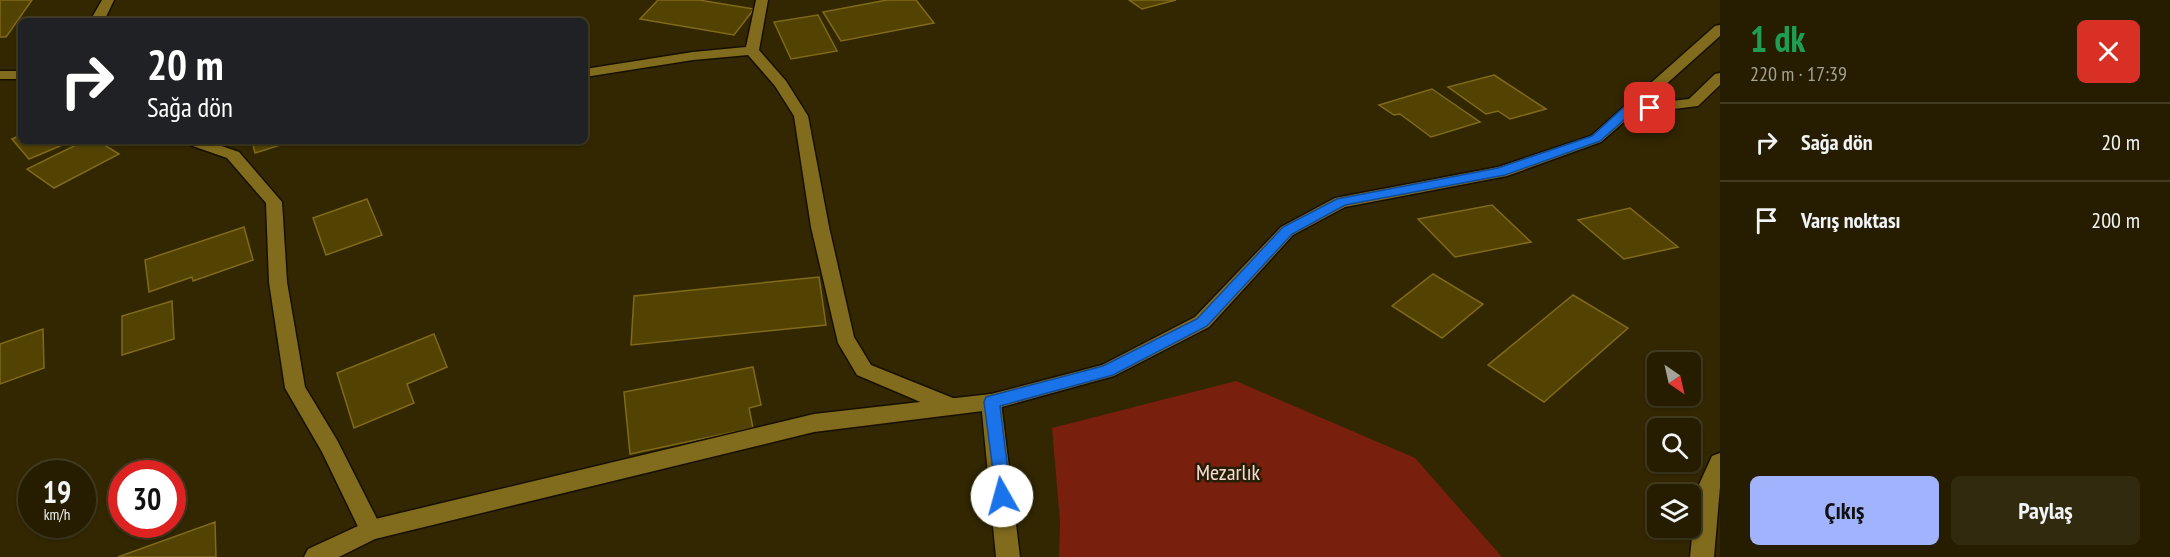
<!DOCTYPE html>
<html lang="tr">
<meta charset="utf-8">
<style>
:root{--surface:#261d00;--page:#322a0f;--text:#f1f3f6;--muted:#a4a299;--line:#423b22;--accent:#a1b3fd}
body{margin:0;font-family:"PT Sans Narrow",sans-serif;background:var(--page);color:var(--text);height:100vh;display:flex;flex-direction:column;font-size:22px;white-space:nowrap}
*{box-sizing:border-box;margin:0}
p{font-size:20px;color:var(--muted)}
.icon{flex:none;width:33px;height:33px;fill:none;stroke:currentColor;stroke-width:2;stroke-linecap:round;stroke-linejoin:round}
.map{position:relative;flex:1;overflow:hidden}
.side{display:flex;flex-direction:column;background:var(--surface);width:450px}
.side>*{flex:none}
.top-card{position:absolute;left:18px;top:18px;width:570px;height:126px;border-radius:9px;box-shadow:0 2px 4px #0004,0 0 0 2px var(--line);background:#202124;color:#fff;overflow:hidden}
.needle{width:39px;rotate:146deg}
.fabs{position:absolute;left:1647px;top:352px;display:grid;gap:12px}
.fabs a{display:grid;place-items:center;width:54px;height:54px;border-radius:9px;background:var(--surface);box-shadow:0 2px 4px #0004,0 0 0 2px var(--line);font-size:30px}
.speed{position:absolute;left:18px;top:460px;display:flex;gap:12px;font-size:30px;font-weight:700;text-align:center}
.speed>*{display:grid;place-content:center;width:78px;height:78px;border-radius:50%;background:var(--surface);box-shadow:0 2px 4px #0004,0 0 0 2px var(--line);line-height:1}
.speed small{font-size:15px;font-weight:400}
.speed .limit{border:9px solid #d22;background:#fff;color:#111}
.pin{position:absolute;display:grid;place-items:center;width:51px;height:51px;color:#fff;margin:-26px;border-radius:12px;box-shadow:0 3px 9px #0006}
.me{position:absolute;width:66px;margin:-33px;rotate:353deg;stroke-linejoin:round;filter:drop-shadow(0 0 4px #0008)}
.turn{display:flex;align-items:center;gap:21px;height:126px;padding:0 30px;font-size:27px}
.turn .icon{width:78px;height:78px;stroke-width:2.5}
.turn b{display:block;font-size:42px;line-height:51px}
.round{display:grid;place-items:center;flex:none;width:63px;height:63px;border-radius:9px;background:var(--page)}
.overview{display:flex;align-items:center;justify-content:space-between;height:102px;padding:0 30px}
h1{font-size:36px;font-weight:600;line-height:45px;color:#1e9e55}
.cta{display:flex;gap:12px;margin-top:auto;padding:12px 30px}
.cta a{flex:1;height:69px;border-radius:9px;background:var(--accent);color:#111;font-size:24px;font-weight:600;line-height:69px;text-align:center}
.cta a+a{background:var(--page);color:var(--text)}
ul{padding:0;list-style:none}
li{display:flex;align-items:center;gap:18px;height:78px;padding:0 30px;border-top:2px solid var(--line)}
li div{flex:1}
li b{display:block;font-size:22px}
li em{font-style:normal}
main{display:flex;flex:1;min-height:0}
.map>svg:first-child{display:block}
</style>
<main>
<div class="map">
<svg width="1720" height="557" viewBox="0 0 1720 557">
<rect width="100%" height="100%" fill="#322700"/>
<path fill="#791f0d" d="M1236,381L1415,458L1502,557H1059L1060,521L1052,428Z"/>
<path fill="#534302" stroke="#7f6a1a" stroke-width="1.5" d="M0,0H32L6,37H0Z
M658,0H699L754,9L734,35L640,19Z
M887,0H916L934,23L841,41L823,12Z
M1129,0H1176L1142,9Z
M818,15L837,51L791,59L774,22Z
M1494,75L1546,109L1510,119L1498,111L1486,114L1448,87Z
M1432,89L1480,122L1431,137L1400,114L1394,115L1379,105Z
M21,135V141H72L29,159L12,139Z
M84,141H98L119,154L54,188L27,169Z
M252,141H293L255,153Z
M367,199L382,235L326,255L313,218Z
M1492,205L1531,242L1455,257L1418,219Z
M1630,208L1678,247L1624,259L1578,220Z
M244,227L253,260L193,281L192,277L149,292L145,260Z
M1433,274L1483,304L1442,338L1392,306Z
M819,277L826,325L631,345L634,296Z
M1573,295L1628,328L1544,402L1488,365Z
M172,301L174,339L122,355V316Z
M43,329L44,368L0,384V344Z
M434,334L447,367L407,384L414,403L354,428L337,373Z
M753,367L761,405L749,408L753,428L630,454L624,392Z
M215,522L216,557H118Z"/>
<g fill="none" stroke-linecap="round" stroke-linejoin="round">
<defs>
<path id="minor" d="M102,0H114L104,21H90Z
M756,0H768L759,50L786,81L808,116L829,227L854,337L871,365L958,400L961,406L958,412L951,414L944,412L857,375L838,343L811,227L794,116L775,86L748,55L693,60L585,77V69L693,52L746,47Z
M0,71H21V79H0Z
M184,141H207L239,152L282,202L287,282L305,387L337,440L379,523L382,530L379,537L371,540L363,537L322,452L285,388L269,282L266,203L227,158L187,144Z
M991,394L998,396L1001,402L1020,557H996L981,402L984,396Z
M1720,453V487L1714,557H1690L1697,489L1712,456Z"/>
<path id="tertiary" d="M1720,25V36L1644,104L1689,99L1715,74L1720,73V85L1698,106L1633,114L1601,142L1507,176L1345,207L1293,235L1209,327L1114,376L991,410L814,432L375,539L339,557H304L308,549L371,520L814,414L991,394L1102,365L1195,317L1281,227L1335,198L1498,167L1591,136L1715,26Z"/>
</defs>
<use href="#minor" stroke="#171000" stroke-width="3"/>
<use href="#tertiary" stroke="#171000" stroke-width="3"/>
<use href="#minor" fill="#816b1c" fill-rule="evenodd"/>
<use href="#tertiary" fill="#816b1c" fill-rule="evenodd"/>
</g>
<path fill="#1a73e8" stroke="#114b97" stroke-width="1.5" d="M1650,104L1655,108L1654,110L1632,113L1600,141L1505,175L1345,205L1292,234L1207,326L1113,375L1000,406L1011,496L1008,501L1002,503L997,501L984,402L986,397L1103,366L1197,319L1283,227L1337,199L1498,168L1592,136L1624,107Z"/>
<g text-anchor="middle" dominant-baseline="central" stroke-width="5" stroke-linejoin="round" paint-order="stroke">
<g font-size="22" fill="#fadad3" stroke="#251e06">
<text x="1228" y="472">Mezarlık</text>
</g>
</g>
</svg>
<div class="fabs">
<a><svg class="needle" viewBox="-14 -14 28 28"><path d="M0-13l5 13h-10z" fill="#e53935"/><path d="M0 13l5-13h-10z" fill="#a4a299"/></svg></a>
<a><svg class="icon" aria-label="search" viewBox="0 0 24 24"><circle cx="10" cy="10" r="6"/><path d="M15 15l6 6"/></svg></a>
<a><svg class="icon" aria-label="layers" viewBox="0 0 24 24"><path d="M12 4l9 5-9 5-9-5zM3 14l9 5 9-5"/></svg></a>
</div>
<div class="speed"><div>19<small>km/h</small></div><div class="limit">30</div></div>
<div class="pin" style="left:1650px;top:108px;background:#d93025"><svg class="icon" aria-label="arrive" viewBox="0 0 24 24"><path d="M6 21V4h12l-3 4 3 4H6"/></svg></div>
<svg class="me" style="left:1002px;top:496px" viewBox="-20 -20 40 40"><circle r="19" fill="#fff"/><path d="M0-13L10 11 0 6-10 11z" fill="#1a73e8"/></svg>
<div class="top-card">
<div class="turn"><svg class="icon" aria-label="right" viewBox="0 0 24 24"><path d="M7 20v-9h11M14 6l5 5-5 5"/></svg><div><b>20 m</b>Sağa dön</div></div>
</div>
</div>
<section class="side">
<div class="overview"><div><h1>1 dk</h1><p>220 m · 17:39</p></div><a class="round" style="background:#d93025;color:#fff"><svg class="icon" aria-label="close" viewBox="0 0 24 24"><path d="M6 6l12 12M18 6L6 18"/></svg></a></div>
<ul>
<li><svg class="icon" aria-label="right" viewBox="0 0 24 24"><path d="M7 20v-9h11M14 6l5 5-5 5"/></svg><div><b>Sağa dön</b></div><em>20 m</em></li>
<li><svg class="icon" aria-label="arrive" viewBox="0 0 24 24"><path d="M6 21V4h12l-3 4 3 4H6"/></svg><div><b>Varış noktası</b></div><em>200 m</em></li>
</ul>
<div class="cta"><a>Çıkış</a><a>Paylaş</a></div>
</section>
</main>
